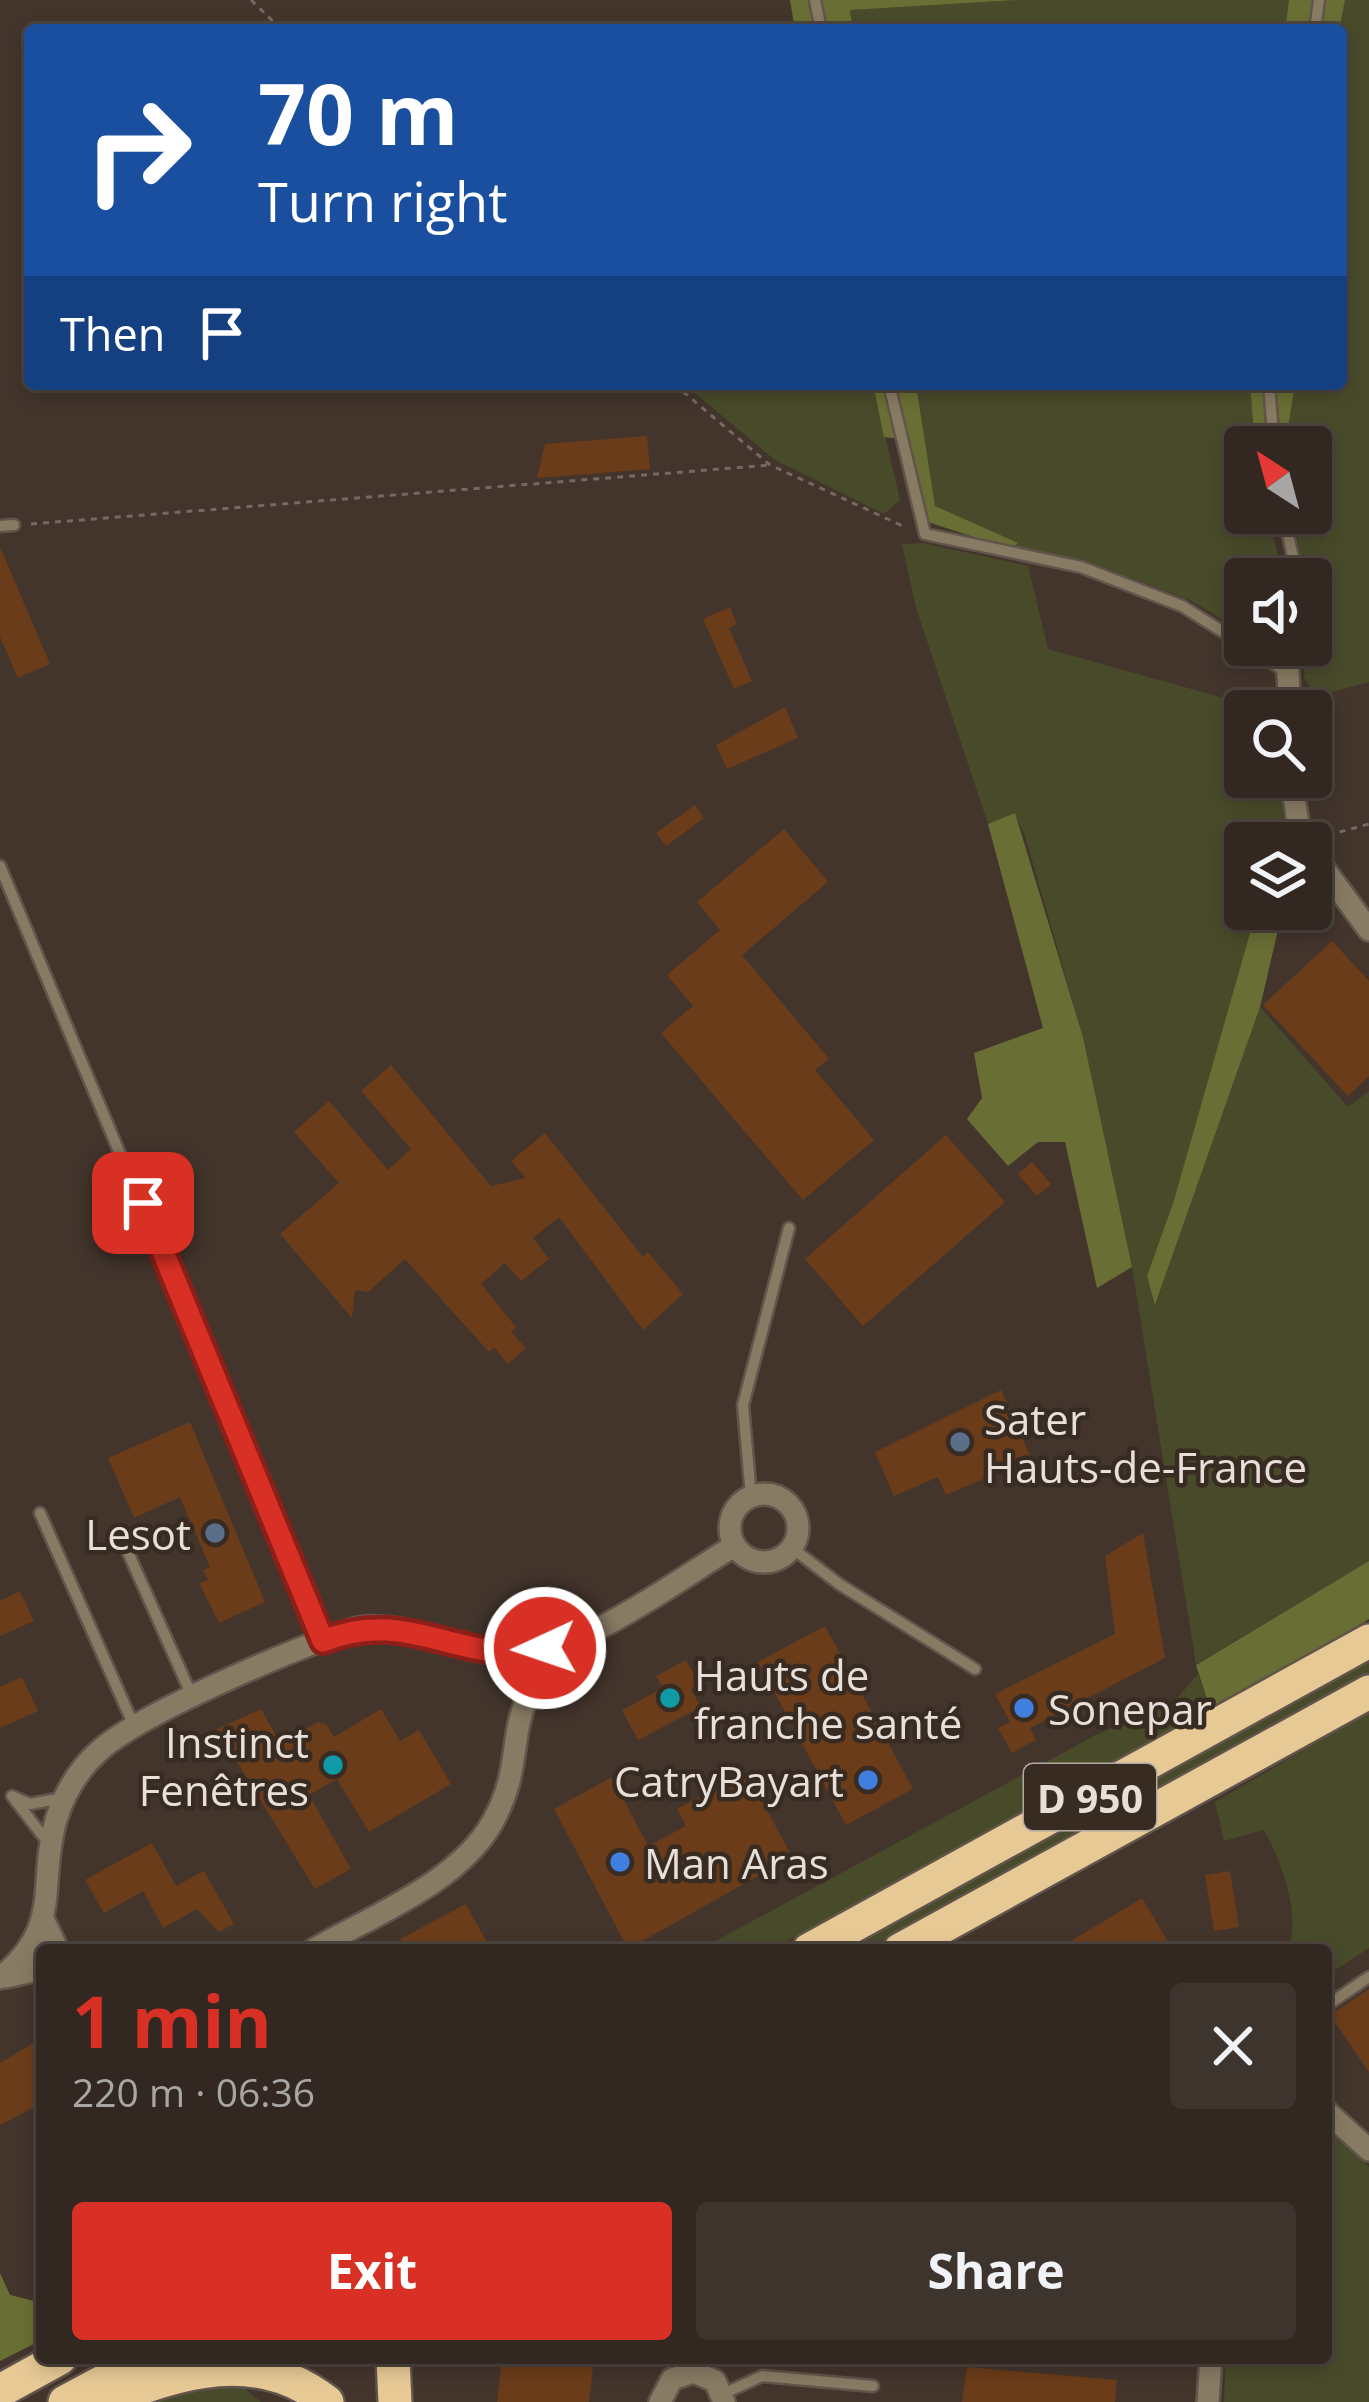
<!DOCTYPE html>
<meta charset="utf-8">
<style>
:root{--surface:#322821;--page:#3d342e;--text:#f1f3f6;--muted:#a8a6a5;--line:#4d443f;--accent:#d93025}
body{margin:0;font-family:"Open Sans",sans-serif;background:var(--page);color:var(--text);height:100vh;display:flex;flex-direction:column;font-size:45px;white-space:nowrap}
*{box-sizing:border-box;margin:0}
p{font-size:39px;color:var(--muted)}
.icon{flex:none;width:66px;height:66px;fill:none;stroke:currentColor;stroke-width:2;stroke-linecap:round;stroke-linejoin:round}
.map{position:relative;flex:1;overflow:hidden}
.side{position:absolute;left:36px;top:1944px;width:1296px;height:420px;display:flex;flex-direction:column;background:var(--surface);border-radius:12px;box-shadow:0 6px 18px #0003,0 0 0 3px var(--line)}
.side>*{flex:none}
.banner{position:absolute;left:24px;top:24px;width:1323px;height:366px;border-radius:12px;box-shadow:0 6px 18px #0003,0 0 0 3px var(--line);background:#1a4fa0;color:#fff;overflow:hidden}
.needle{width:78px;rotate:324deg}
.fabs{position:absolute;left:1224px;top:426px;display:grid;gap:24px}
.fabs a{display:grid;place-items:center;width:108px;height:108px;border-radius:12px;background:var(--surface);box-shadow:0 6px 18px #0003,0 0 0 3px var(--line);font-size:60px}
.pin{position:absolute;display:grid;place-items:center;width:102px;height:102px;color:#fff;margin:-51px;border-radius:24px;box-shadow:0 6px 18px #0006}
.me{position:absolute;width:132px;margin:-66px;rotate:267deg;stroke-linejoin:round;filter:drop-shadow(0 0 9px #0008)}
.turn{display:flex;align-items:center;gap:42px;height:252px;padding:0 36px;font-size:54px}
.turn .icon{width:156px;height:156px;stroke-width:2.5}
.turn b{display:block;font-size:84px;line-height:102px}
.then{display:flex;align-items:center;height:114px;padding:0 36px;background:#0003;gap:24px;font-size:45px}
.round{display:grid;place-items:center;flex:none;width:126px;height:126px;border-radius:12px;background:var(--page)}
.summary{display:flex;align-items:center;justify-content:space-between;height:204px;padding:0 36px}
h1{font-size:72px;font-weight:700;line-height:90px;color:var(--accent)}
.cta{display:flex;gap:24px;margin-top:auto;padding:24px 36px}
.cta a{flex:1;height:138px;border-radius:12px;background:var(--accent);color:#fff;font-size:48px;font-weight:700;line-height:138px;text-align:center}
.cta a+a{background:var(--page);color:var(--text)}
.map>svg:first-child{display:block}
</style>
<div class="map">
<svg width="1369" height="2402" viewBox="0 0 1369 2402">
<rect width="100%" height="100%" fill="#43352c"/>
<path fill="#484b2a" d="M1017,0H1289L1285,30H853L850,10Z
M1345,0H1369V682L1316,696L1304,678L1306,645H1311V579H1303L1294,513H1311V447H1285L1295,384H1341L1339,30Z
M684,384H873L900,500L884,514L775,460Z
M916,384H1250L1255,447H1245V513H1267L1284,579H1245V633L1190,600L1091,563L1024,549L935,506Z
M923,543L1028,566L1048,649L1231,700L1253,711H1245V777H1282L1283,843H1245V909H1270L1268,920L1256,913L1174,1200L1147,1276L1156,1303L1260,1007L1348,1107L1369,1091V1561L1196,1664L1132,1267L1083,1037L1025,836L1015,814L988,824L916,608L902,544Z
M1369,1657V1676L870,1950H843Z
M1198,1674L1211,1713L771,1950H699L1096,1735L1173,1703Z
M1369,1712V1948L1326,1976V1950H1287C1303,1920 1281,1859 1264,1830L1224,1841L1215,1802Z
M1326,2128L1369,2167V2402H1224L1226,2358H1326Z
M239,2384L261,2402H142Z"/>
<path fill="#696f34" d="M790,0H1017L850,10L853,30H795Z
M1289,0H1345L1339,30H1285Z
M873,384H916L935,506L1018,543L1010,549L928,522L908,440L884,437Z
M1250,384H1295L1285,447H1255Z
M1015,813L1083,1037L1132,1267L1097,1288L1065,1142H1038L1008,1166L967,1119L982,1098L974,1053L1043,1028L988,824Z
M1256,912L1278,930L1260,1007L1155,1305L1147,1276L1174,1200Z
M1369,1561V1619L1211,1712L1196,1665Z
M0,2273L10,2295L42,2303V2340L0,2361Z"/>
<path fill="#6b3c19" d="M647,436L650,469L537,478L545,444Z
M0,547L50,664L18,678L0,637Z
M730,607L737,624L729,628L752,681L734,689L703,619Z
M785,707L798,738L727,769L716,745Z
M695,805L704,818L666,846L656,833Z
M784,829L828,882L742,955L829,1059L815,1070L874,1140L803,1200L661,1033L693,1006L667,975L720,930L697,902Z
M1332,941L1369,981V1076L1348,1096L1263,1005Z
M391,1065L491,1186L526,1178L511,1161L545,1133L643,1257L648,1252L683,1294L643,1330L559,1217L533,1238L549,1259L521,1281L505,1263L481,1284L516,1327L511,1332L526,1348L508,1364L494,1347L489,1352L405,1259L368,1292L355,1290L352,1318L280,1234L339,1183L294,1132L329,1101L388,1170L411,1149L361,1091Z
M946,1135L1005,1202L863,1326L805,1259Z
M1032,1162L1051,1184L1037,1196L1018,1174Z
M1001,1390L1031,1458L946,1495L938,1477L894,1496L875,1452Z
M190,1422L265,1602L219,1623L199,1583L208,1580L203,1570L210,1567L180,1497L134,1518L108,1458Z
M1143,1533L1165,1658L1030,1728L1036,1740L1012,1753L998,1728L1010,1722L995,1694L1115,1634L1105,1556Z
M20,1591L34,1621L0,1636V1601Z
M825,1626L913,1789L846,1825L758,1662Z
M686,1660L700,1685L691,1689L701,1707L638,1740L622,1710L663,1688L656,1676Z
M22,1677L38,1711L0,1728V1687Z
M261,1709L281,1744L318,1722L326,1724L334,1737L381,1709L400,1741L419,1730L451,1784L369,1832L337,1779L309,1795L351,1869L315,1889L217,1729Z
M747,1772L792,1857L628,1949L554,1809L612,1777L648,1846L686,1826L677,1809Z
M152,1843L176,1886L204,1871L234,1924L219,1932L197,1909L163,1928L143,1891L104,1913L85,1880Z
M1230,1871L1239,1927L1214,1931L1205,1875Z
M1142,1898L1173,1950H1056Z
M466,1904L491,1950H406L400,1939Z
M1369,1989V2072L1330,2015Z
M42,2038V2103L0,2125V2063Z
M502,2358H594L589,2402H497Z
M967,2367L1117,2380L1115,2402H962Z"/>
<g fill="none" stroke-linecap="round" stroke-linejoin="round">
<defs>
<path id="service" d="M815,0L821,30
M1315,30L1319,0
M889,384L925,534L1081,567L1182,606L1288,673L1293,645
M1269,384L1274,447
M1283,513L1298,579
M0,526L14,525
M0,866L323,1641
M751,1496L743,1405L789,1228
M40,1513L134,1726
M123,1541L192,1696
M792,1548L839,1584L975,1669
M49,1844L12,1796L30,1804L63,1798
M1326,2006L1369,1977
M723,2394L762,2376L873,2386"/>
<path id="minor" d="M1288,673L1290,711
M1291,777L1298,823L1307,843
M1311,851L1369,930
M730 1528a34 34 0 1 1 68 0a34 34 0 1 1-68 0Z
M44,1921L58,1950
M313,1950C371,1916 458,1883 492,1823C534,1749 491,1711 573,1644
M6,1977L42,1969
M0,1978C64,1926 37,1887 56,1820C64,1794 79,1769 99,1751C142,1712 298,1647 357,1628C408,1620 452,1650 502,1654C576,1659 672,1583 734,1546
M1326,2111L1369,2150
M660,2402L672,2379L694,2372L715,2381L724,2402
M1208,2402L1211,2358"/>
<path id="trunk" d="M809,1950L1369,1641
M900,1950L1369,1692
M393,2358L395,2402
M0,2391L60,2358
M65,2402L147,2358
M105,2402C180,2371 257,2347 327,2402"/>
</defs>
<use href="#service" stroke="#61544b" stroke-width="15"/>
<use href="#minor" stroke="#61544b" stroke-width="26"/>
<use href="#trunk" stroke="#61544b" stroke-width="38"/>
<path stroke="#756961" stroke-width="3" stroke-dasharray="6 6" stroke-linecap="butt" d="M251,0L282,30
M674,384L770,465L905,527
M31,524L770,465
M1328,835L1369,824"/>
<use href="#service" stroke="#887b64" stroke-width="10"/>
<use href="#minor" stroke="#887b64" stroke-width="21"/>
<use href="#trunk" stroke="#e7c995" stroke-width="33"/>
</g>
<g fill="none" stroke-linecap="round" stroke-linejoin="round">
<defs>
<path id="route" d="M143,1203L323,1641C411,1605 462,1668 545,1648"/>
</defs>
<use href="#route" stroke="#8d1f18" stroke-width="30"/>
<use href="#route" stroke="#d93025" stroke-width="21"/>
</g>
<g fill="#5c6f8a" stroke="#382b22" stroke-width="4.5">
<circle cx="960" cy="1442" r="12"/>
<circle cx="215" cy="1533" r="12"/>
</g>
<g fill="#0f9aa8" stroke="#382b22" stroke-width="4.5">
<circle cx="670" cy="1698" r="12"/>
<circle cx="333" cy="1765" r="12"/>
</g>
<g fill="#3f7fe0" stroke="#382b22" stroke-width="4.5">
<circle cx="1024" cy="1708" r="12"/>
<circle cx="868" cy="1780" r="12"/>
<circle cx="620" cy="1862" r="12"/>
</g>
<g text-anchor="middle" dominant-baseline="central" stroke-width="9" stroke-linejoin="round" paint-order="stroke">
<rect fill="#382b22" stroke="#b3a9a2" stroke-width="3" x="1024" y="1764" width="132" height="66" rx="9"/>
<g font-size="39" font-weight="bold" fill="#e8dfd9">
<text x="1090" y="1797">D 950</text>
</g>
<g font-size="42" fill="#e8dfd9" stroke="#382b22" text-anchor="start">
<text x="984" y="1418">Sater<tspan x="984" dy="48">Hauts-de-France</tspan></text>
<text x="191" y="1533" text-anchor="end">Lesot</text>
<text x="694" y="1674">Hauts de<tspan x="694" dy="48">franche santé</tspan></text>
<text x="1048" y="1708">Sonepar</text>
<text x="309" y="1741" text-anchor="end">Instinct<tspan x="309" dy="48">Fenêtres</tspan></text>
<text x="844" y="1780" text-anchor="end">CatryBayart</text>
<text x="644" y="1862">Man Aras</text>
</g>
</g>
</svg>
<div class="fabs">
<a><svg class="needle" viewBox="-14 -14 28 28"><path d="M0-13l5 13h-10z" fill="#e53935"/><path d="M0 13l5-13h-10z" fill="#a8a6a5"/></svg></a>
<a><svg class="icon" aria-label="sound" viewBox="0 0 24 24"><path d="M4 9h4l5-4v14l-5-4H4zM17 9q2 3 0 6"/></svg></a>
<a><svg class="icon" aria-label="search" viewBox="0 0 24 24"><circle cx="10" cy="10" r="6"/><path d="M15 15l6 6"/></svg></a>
<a><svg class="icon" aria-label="layers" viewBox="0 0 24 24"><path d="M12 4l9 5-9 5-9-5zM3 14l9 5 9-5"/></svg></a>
</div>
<div class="pin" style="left:143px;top:1203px;background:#d93025"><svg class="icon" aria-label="arrive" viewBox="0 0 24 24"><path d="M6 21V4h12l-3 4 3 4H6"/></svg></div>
<svg class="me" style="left:545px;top:1648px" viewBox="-20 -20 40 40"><circle r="17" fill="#d93025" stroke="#fff" stroke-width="3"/><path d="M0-11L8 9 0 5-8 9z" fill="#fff"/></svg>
<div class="banner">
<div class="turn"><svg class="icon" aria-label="right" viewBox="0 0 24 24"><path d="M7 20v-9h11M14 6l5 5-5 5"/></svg><div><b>70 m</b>Turn right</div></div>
<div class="then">Then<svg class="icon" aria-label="arrive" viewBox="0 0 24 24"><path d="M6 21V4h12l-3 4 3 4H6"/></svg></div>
</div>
<section class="side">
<div class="summary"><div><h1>1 min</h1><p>220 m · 06:36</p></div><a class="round"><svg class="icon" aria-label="close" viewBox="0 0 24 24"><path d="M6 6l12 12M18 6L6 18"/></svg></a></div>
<div class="cta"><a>Exit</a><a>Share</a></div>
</section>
</div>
